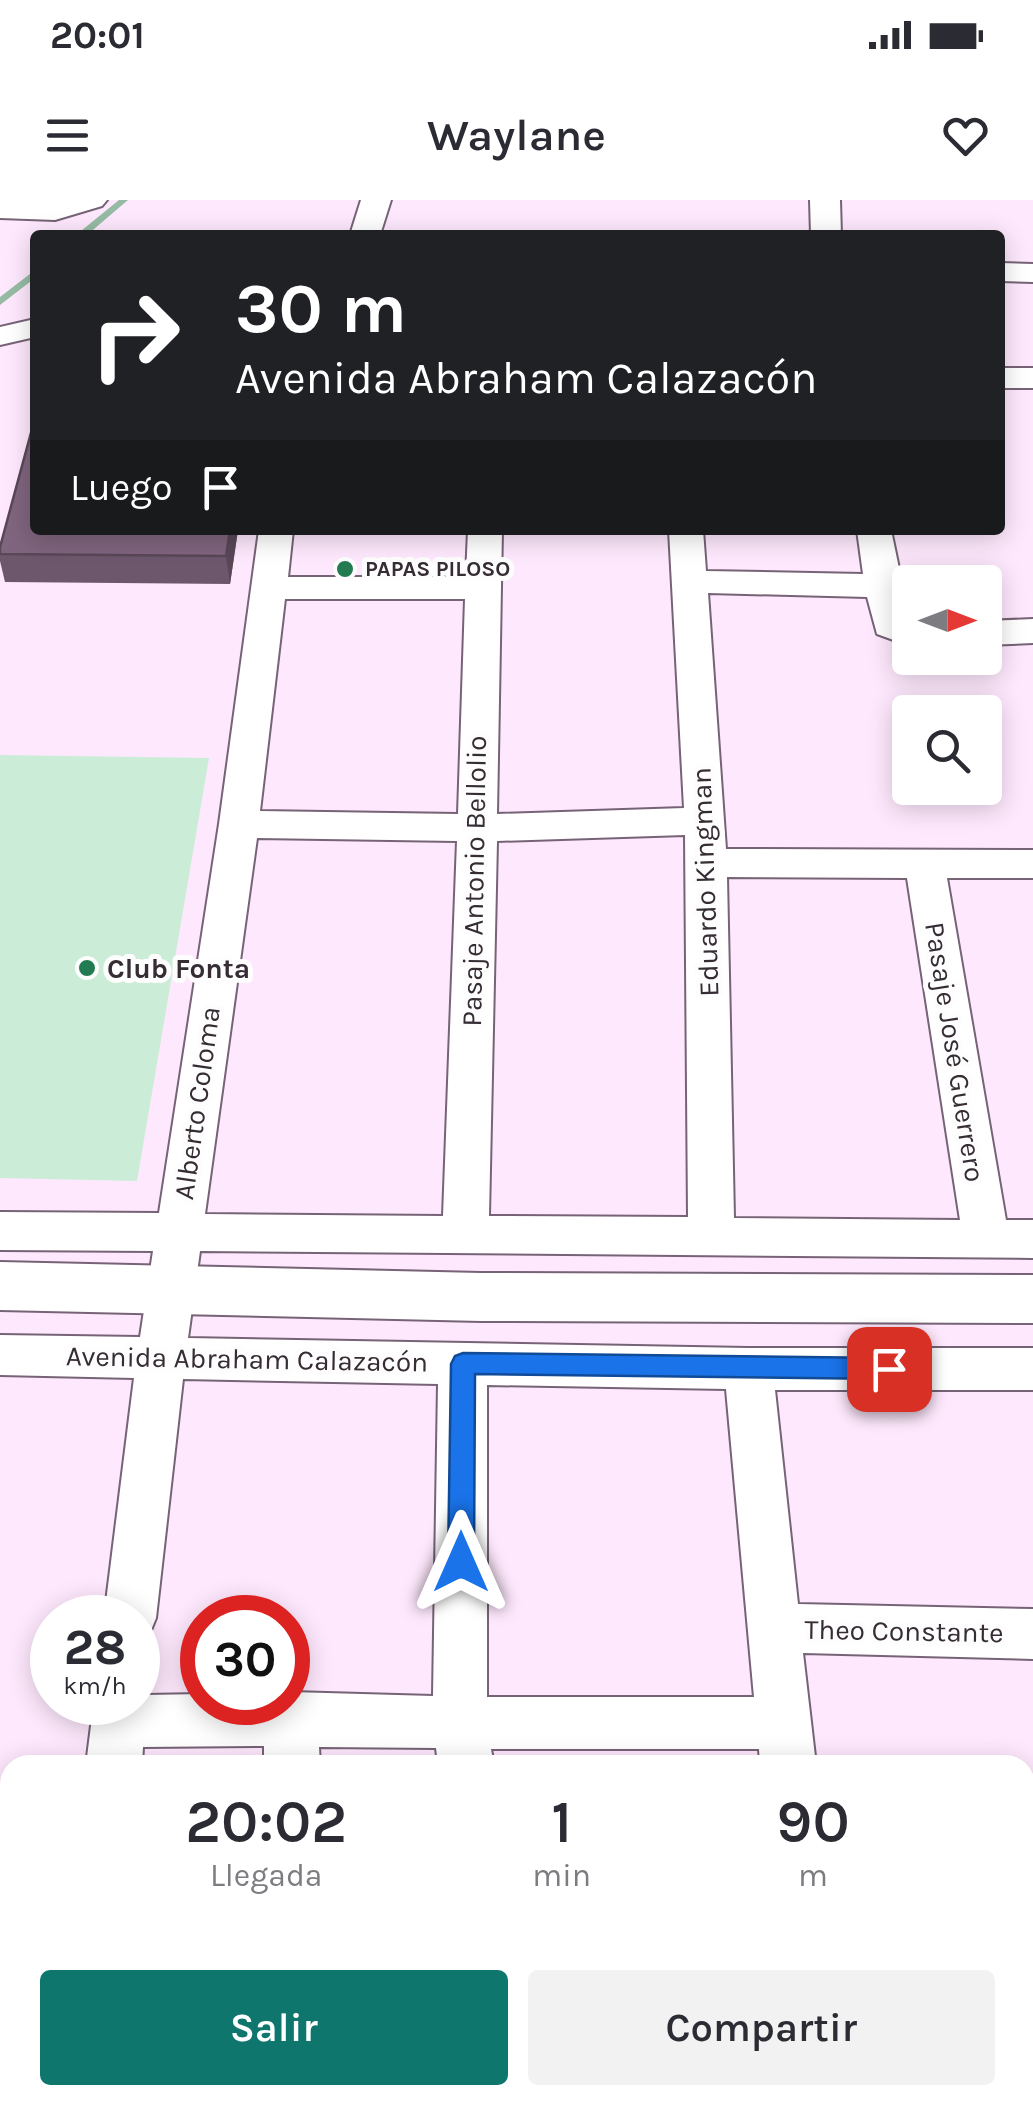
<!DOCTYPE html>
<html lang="es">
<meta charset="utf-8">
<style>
:root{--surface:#fff;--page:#f2f2f3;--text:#2b2b33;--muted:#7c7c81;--accent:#0f766e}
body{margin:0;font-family:Karla,sans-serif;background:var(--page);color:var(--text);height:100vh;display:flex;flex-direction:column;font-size:38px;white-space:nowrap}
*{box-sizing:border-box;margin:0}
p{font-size:32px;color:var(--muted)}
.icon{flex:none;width:55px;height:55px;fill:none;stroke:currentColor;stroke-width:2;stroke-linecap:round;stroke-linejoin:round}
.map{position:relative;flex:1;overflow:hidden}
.panel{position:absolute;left:0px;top:1555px;width:1035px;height:350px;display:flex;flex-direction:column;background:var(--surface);border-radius:30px 30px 0 0;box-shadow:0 5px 25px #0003}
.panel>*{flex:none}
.top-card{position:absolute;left:30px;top:30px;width:975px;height:305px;border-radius:10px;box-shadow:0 5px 25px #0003;background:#202124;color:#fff;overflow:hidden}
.needle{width:65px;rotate:90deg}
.controls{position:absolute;left:892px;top:365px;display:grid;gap:20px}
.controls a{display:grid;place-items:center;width:110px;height:110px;border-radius:10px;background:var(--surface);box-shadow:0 5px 25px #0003;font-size:50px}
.speed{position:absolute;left:30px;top:1395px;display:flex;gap:20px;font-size:50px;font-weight:700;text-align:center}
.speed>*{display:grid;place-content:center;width:130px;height:130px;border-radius:50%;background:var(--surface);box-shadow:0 5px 25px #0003;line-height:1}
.speed small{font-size:25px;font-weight:400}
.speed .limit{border:15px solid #d22;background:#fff;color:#111}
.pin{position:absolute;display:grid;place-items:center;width:85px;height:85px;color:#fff;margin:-42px;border-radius:20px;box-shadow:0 5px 15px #0006}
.me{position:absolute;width:110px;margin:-55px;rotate:0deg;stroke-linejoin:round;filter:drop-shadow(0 0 8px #0008)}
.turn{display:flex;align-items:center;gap:35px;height:210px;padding:0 40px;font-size:45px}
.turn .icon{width:130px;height:130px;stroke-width:2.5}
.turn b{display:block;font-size:70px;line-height:85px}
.then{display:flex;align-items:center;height:95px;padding:0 40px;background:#0003;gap:20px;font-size:38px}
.eta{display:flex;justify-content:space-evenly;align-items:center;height:170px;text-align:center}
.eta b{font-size:60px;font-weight:600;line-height:70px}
.primary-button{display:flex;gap:20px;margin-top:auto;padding:20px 40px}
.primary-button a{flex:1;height:115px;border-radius:10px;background:var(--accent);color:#fff;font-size:40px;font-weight:600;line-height:115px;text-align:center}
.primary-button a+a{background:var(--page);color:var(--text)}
.status{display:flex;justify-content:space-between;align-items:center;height:70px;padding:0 50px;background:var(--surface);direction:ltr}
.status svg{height:28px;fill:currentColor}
header{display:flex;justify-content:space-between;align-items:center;height:130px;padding:0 40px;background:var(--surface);font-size:45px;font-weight:600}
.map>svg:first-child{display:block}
</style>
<div class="status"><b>20:01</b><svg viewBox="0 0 49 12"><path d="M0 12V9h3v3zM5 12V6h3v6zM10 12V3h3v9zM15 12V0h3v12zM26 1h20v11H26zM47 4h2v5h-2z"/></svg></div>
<header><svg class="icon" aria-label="menu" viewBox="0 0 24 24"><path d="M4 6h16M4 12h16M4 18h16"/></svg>Waylane<svg class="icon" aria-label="heart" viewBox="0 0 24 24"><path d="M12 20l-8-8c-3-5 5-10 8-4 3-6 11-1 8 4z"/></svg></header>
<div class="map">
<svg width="1033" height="1905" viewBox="0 0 1033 1905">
<rect width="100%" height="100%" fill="#fee8fd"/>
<path fill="#cbecd7" d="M0,555L209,558L137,981L0,978Z"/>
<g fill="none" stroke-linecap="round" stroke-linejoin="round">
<path fill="#96bba4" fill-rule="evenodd" d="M119,0H128L87,35H76Z
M35,70V78L0,105V97Z"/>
<defs>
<path id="minor" d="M0,0H107L102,6L55,20L0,18Z
M361,0H391L380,35H350Z
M810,0H840L841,35H811Z
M1000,63L1033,64V82L1000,81Z
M35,119V137L0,145V127Z
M1000,168H1033V188H1000Z
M259,330H293L288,377H466L468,330H502L497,614L684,608L669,330H703L706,371L863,374L857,330H891L910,421V446L877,434L867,397L708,393L726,649L1033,650V678H947L1006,1020H1033V1058L200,1051L188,1138L748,1148H1033V1190H775L798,1404L1033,1409V1459L803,1453L816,1565H760L759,1549H491L494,1565H438L436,1548L319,1547L320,1565H264V1546L143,1547L142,1565H86L94,1502H138V1483L145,1495L202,1494V1502H288L291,1492L433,1496L438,1184L183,1179L156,1418L149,1435L138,1439V1418H104L134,1178L0,1175V1135L140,1137L153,1051L0,1050V1012L159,1013L219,624ZM285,399H465L458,614L260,611ZM685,635L688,1017L489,1016L497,641ZM257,638L457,641L443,1016L205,1014ZM727,677L907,678L960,1020L734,1018ZM487,1185L726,1189L754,1497H487Z
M1033,419V443L985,445V421Z
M1025,1727H1033V1785H1025Z
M10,1754V1812L0,1815V1757Z
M109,1895H169L172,1905H112Z
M524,1895H584L588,1905H528Z
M927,1895H988L992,1905H931Z"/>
<path id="major" d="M0,1062L481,1073L1033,1075V1123L481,1121L0,1110Z"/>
</defs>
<use href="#minor" stroke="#766376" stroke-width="4"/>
<use href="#major" stroke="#766376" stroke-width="4"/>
<use href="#minor" fill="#fff" fill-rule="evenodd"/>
<use href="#major" fill="#fff" fill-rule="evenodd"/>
</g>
<path fill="#6d576c" d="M238,330L230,384L5,382L0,361V347Z"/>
<path fill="#594758" d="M230,330H238L230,384L226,356Z"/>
<path fill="#7f657e" stroke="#594758" stroke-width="2.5" d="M35,218V330H230L226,356L0,354V347Z"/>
<path fill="#1a73e8" stroke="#114b97" stroke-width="2.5" d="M463,1153L889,1158L898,1161L901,1169L898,1176L889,1179L475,1174L474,1362L471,1370L461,1374L452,1370L448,1362L451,1164L455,1156Z"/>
<g fill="#237c51" stroke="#fdfdfd" stroke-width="4">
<circle cx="345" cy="369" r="10"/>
<circle cx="87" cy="768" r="10"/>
</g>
<g text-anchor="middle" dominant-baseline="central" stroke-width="10" stroke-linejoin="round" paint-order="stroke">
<g font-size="22" font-weight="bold" fill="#352c34" stroke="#fdfdfd" text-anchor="start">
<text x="365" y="369">PAPAS PILOSO</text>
</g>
<g font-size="28" fill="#352c34" stroke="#fdfdfd">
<text transform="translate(474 681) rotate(-89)">Pasaje Antonio Bellolio</text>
<text transform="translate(705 682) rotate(-92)">Eduardo Kingman</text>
<text transform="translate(955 852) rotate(81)">Pasaje José Guerrero</text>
<text transform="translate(197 903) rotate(-82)">Alberto Coloma</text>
<text transform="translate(247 1159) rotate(1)">Avenida Abraham Calazacón</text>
<text transform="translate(904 1431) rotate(1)">Theo Constante</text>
</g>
<g font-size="28" font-weight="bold" fill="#352c34" stroke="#fdfdfd" text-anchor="start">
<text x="107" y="768">Club Fonta</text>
</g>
</g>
</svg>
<div class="controls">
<a><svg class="needle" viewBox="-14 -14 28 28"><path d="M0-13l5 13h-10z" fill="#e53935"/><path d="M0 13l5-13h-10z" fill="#7c7c81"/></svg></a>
<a><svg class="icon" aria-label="search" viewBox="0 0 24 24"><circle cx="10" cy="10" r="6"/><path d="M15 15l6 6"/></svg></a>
</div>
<div class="speed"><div>28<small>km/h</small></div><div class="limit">30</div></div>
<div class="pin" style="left:889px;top:1169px;background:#d93025"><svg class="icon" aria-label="arrive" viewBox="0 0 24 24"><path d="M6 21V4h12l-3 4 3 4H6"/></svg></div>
<svg class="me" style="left:461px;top:1362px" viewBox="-20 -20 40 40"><path d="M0-17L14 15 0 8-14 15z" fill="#1a73e8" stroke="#fff" stroke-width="4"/></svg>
<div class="top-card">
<div class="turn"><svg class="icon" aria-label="right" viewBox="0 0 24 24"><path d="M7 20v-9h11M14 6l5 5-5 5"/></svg><div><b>30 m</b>Avenida Abraham Calazacón</div></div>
<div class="then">Luego<svg class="icon" aria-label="arrive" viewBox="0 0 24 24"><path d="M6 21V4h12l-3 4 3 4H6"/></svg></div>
</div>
<section class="panel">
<div class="eta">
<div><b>20:02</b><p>Llegada</p></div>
<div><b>1</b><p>min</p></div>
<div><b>90</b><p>m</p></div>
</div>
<div class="primary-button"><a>Salir</a><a>Compartir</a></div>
</section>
</div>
